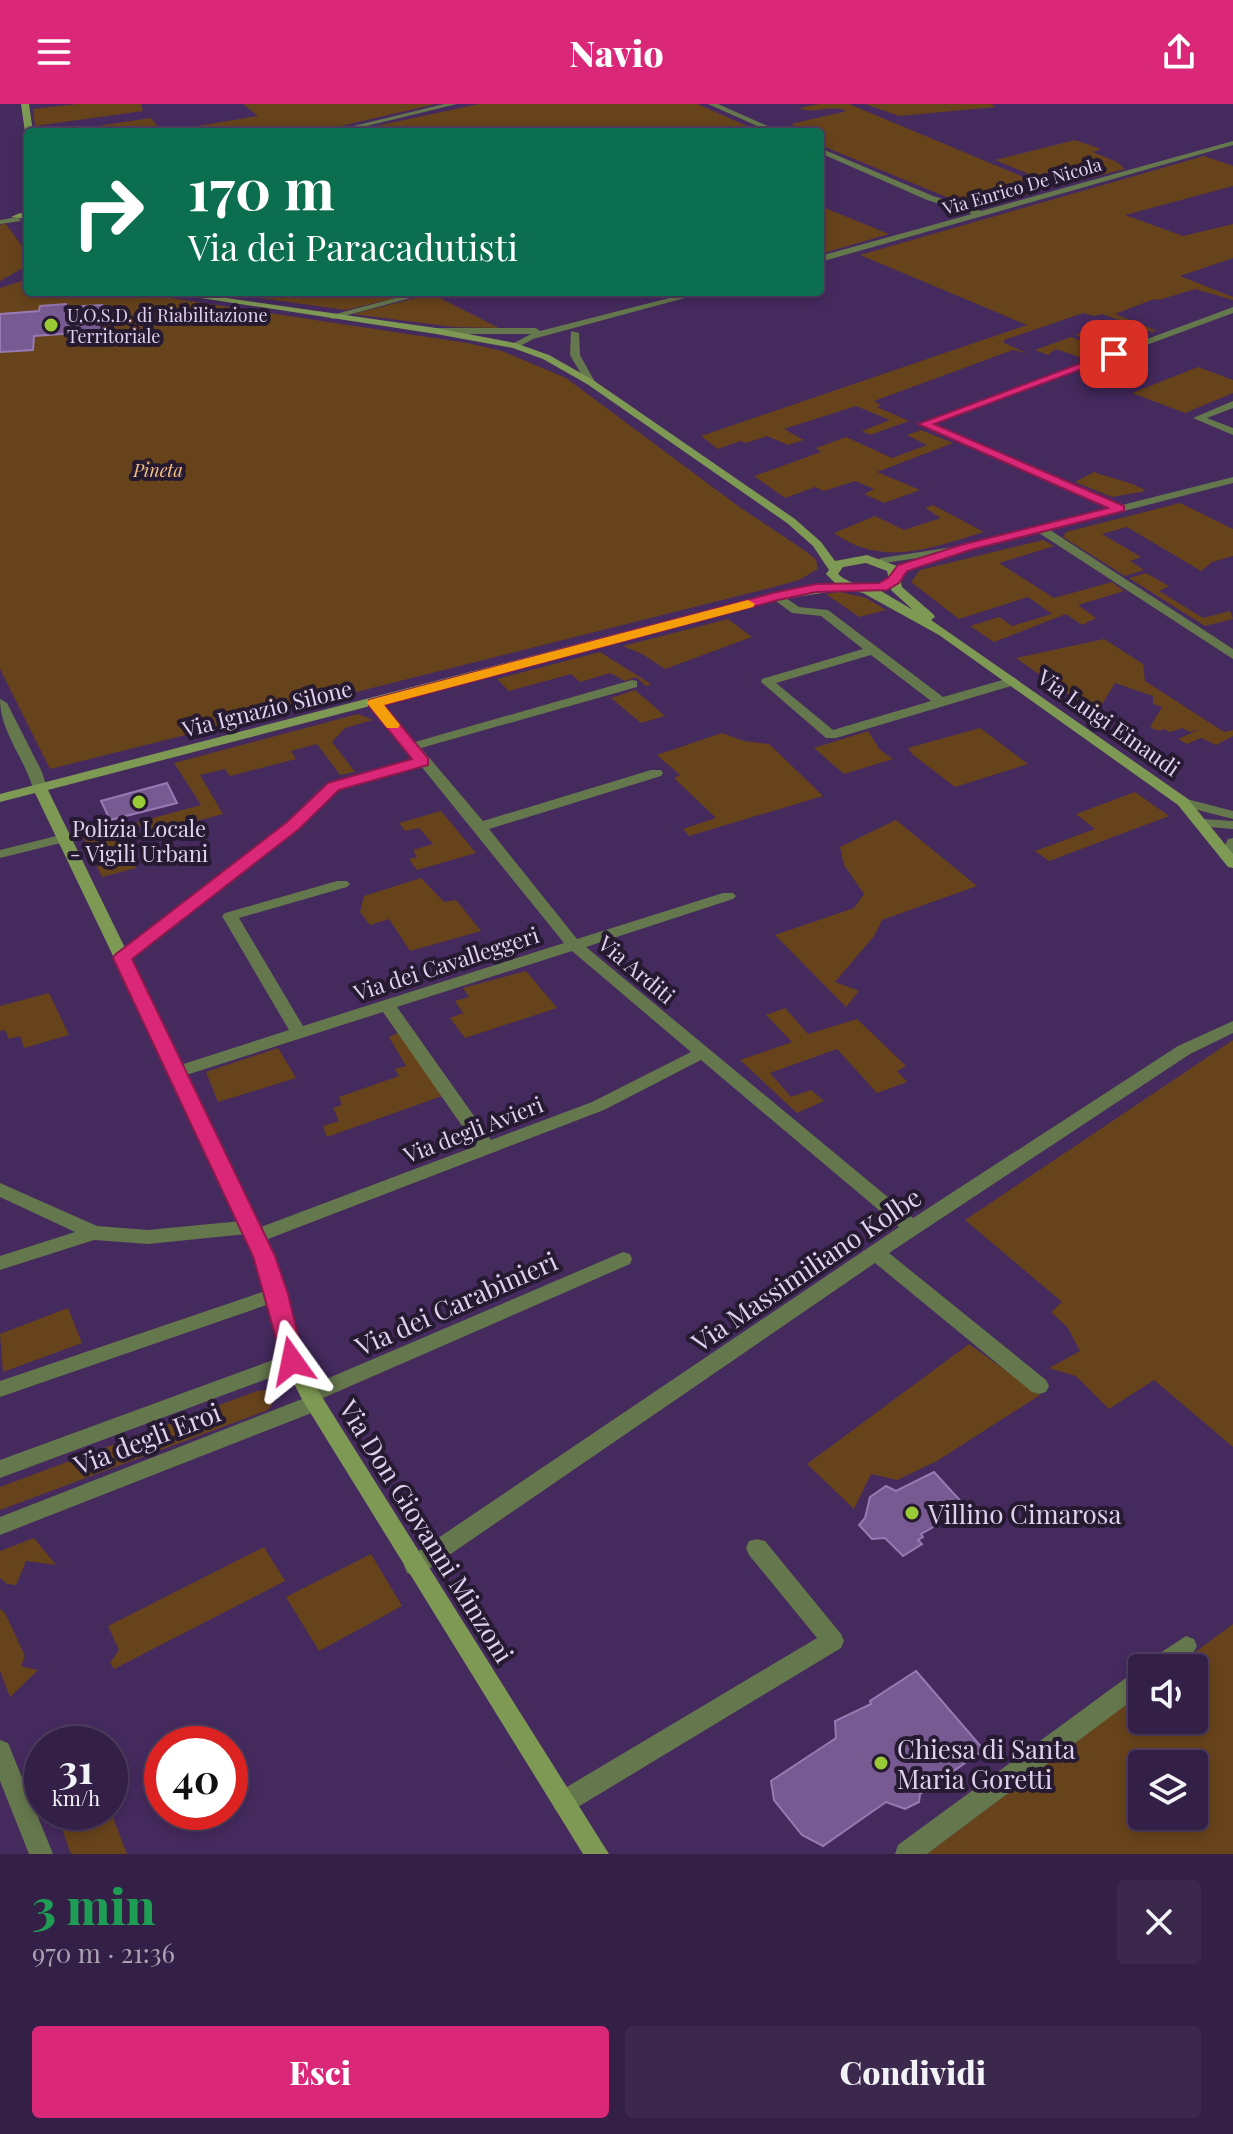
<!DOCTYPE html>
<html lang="it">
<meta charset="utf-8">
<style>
:root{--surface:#342046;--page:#3c284d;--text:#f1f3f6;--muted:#a9a3b3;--line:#4e3e5f;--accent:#db2777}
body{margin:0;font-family:"Playfair Display",serif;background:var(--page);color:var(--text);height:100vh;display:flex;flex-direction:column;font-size:30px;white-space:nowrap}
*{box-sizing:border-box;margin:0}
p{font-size:26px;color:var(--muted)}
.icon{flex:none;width:44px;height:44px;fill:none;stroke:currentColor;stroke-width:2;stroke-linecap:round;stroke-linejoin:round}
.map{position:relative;height:1750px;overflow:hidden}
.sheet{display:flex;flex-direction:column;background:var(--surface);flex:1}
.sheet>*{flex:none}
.guide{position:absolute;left:24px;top:24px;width:800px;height:168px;border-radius:8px;box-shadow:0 4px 12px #0003,0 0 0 2px var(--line);background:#0b6e4f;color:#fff;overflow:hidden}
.fabs{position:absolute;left:1128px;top:1550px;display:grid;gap:16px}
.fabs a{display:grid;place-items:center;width:80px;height:80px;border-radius:8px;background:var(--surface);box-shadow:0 4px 12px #0003,0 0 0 2px var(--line);font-size:40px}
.speed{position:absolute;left:24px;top:1622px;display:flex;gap:16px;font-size:40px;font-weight:700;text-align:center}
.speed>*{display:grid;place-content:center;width:104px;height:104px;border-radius:50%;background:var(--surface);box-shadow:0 4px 12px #0003,0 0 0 2px var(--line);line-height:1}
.speed small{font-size:20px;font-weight:400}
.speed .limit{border:12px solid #d22;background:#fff;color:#111}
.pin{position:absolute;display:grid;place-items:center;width:68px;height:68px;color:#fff;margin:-34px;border-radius:16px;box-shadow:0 4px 12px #0006}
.me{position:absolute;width:88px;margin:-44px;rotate:348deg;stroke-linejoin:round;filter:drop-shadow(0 0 6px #0008)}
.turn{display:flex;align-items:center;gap:28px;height:168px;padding:0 32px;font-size:36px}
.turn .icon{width:104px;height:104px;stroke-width:2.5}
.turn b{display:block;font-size:56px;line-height:68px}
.round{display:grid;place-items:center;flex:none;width:84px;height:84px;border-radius:8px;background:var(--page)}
.overview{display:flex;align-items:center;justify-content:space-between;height:136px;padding:0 32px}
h1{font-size:48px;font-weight:800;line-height:60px;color:#1e9e55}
.action{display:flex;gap:16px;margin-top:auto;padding:16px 32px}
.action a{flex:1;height:92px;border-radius:8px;background:var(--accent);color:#fff;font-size:32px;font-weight:800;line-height:92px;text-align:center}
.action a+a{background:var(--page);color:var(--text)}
header{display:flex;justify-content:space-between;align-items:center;height:104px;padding:0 32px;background:var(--accent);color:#fff;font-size:36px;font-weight:800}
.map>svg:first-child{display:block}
</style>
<header><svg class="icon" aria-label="menu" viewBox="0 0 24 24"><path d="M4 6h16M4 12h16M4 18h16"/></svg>Navio<svg class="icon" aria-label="share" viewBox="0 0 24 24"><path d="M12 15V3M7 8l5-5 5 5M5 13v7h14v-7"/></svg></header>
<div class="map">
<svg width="1233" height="1750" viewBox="0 0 1233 1750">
<rect width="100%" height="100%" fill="#452a5e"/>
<path fill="#67431b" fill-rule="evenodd" d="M78,0H141L143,7L35,22L33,5Z
M243,0H436L315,28H57L151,14L162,28L258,12Z
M479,0H697L761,28H348Z
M819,0H849L1050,84L995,100L959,98L820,41V28H789L800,25L791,20L847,7C828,0 816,11 799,4Z
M865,0H991L996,3L899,12Z
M1075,36L1101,45L1093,48L1117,58L1125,65L1058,82L995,56Z
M1204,52L1233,62V82L1125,111L1183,132L1233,120V154L1180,172L1233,193V196L1195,185L1159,196L1154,195L1115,210L1157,227L1152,228L1102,210L1094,212L1083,209L1004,236V239L1027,249L1013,246L874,297L881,301L877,303L909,317L870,331L862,327L890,316L856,302L784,325L804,336L788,341L767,332L746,339L740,337L718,345L701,332L1027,221L860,151Z
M820,102L889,130L820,150Z
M5,119L28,150V161L0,177V121Z
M28,175V188H131L467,239L502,247L566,274L738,402L807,448L816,456L818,465L799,476L774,483L50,665L0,565V184Z
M217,188H420L346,206Z
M432,190L499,224L453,223L353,210Z
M1111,219L1124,223L1111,227L1135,235L1111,244L1075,231Z
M1071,233L1105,245L1082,254L1056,245L1048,251L1035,246Z
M1198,263L1233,276V289L1185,309L1132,289Z
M921,326L953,339L877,368L920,386L884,399L864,390L874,385L855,377L824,387L815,383L785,394L754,372L821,348L816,344L846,333L892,354L927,341L907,331Z
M1094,368C1112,375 1131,377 1146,387L1112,393L1075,378Z
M1180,399L1233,425V452L1212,458L1201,467L1127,423L1102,430L1141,453L1130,457L1144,466L1125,472L1063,433L1066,428Z
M933,401L984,428C931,444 883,464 834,429L875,412L904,426L941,414L925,404Z
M1043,436L1054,442L999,459L1054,494L1112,478L1124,487L1078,501L1096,514L1082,521L1066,510L994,538L970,522L999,513L1012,522L1052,510L1028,493L959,515L911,478L920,466Z
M1146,469L1169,482L1159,487L1203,514L1230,507L1233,515L1205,522L1129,474Z
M840,488L866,494L886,506L859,513L826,490Z
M728,515L752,533L665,565L642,550L623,542Z
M1104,535L1143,560L1145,577L1224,628L1233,626V632L1216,641L1201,634L1187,640L1178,635L1200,625L1190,628L1182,624L1170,628L1164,625L1158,627L1150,623L1162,603L1153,600V592L1115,579L1096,610L1016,554Z
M600,548L651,580L646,582L636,573L625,577L610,569L580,578L571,570L509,587L497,575Z
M635,586L665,612L641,619L611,594Z
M358,610L373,616L345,624L332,638L355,668L340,671L317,640L291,647L296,655L230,672L225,665L200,671L223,710L151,729L146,720L118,728L136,764L102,773L83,733L201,701L174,659Z
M980,624L1028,660L955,683L912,650L908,644Z
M868,627L880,646L893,655L844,670L814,644Z
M722,629L744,637L769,640L823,692L689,732L683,725L716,714L674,674L680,671L657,651Z
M1135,688L1169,712L1049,757L1035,747L1095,725L1076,710Z
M441,707L476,749L417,766L409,755L417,753L413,746L433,740L419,724L405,727L399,719Z
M896,716L977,782L882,816L874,832L835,878L859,887L846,903L775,831L854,804L864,790L844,761L840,743Z
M421,774L444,798L456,796L481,827L410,847L389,815L370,821L360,808L364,792Z
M526,867L557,904L465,934L450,914L463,909L455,897L469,893L463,884Z
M49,889L69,931L24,944L20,932L9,935L5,926L0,927V902Z
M785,904L808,930L857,915L906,962L897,967L907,978L877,989L837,945L770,969L791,993L811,986L824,997L797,1009L740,956L792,938L766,911Z
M400,928L442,992L327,1033L323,1022L339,1017L333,1004L342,1001L339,993L399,972L395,965L406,962L389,933Z
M1233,936V1343L1154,1276L1109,1305L1076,1272L1049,1264L1080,1247L1068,1224L1051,1208L1062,1198L965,1116Z
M278,944L296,974L218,998L206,968Z
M68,1204L82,1239L3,1268L0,1230Z
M969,1240L1040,1291L937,1357L897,1376L871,1370L854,1405L807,1360Z
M268,1286L273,1299L268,1306L0,1406V1383L257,1287Z
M34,1434L56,1461L26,1457L16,1481L7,1480L0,1474V1447Z
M264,1443L285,1477L114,1565L110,1559L119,1546L108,1522Z
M371,1450L402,1502L319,1547L286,1493Z
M0,1505L5,1509L25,1552L21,1562L38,1566L10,1593L0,1567Z
M1233,1520V1750H927L1142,1588V1616H1194V1564H1174ZM1142,1660H1194V1712H1142Z
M110,1706L127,1750H71L59,1717L77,1708Z"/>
<path fill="#765a91" stroke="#9779b4" stroke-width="2" d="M66,200V203L102,201V227L34,232L33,246L0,248V210L39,207L40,202Z
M167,679L177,699L110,716L101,697Z
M934,1368L967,1404L921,1430L923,1433L918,1436L922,1440L903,1452L885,1434L872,1435L859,1421L865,1414L870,1393L886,1382L896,1387Z
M916,1567L984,1646L920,1690L919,1698L905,1705L886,1698L823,1742L802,1731L774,1696L771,1677L836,1634L835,1617L871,1600L870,1597Z"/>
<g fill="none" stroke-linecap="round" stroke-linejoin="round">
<path fill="#65774c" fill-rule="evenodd" d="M444,0H457L342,28H329Z
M708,0H718L781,28H771Z
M1233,37V41L820,158V152L972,110L927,96L820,49V44L933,92L981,107Z
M18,113L21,117L0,120V116Z
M418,188H433L333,215L328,212Z
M693,188H707L533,235L515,245L510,242L512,240L531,230H436L431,227L436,224H536L540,227Z
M1233,203V209L933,320L1122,401L1233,373V379L1050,426L1233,545V555L1039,429L966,447L877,460L875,458L881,454L966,441L1110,404L919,320Z
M571,227L579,229L580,251L595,278L593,280H587L570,251Z
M1233,297V304L1207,314L1233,324V331L1193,314Z
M777,488L799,503L828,506L943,593L1013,573L1019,577L1018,580L836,634H826L761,578L762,575L863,545L821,512L792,509L773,495V489ZM871,551L931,597L833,626L776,579Z
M632,576L637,577V583L421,644L483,717L651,666H661L663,669L661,672L489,725L577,835L723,789H733L736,792L733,795L586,843L913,1114L1178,942L1233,917V929L1190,950L889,1149L1046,1276L1049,1282L1046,1288L1039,1290L1032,1288L875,1159L423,1469L415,1472L407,1469L404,1462L407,1455L899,1123L701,956L604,1006L255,1140L248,1138L247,1130L148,1140L94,1136L0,1166V1152L75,1128L0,1093V1079L97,1122L148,1126L252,1116L259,1118L261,1123L476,1042L383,908L183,972L177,974L169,968L171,964L289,926L222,812L225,809L337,777H347L350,780L347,783L239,814L303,922L564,839L421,662L338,685L298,724L128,857L122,859L114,854L288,718L328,679L415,655L370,602V596H380L415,638ZM572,847L691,948L592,998L491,1036L397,903Z
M0,595L7,599L42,668L47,684L45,687L40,688L33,684C24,654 0,627 0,595Z
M1183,694L1233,707V715L1178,701L1176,698L1178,695Z
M1203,715L1233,717V725L1198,722L1196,719Z
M64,730L71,734L69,737L0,754V746Z
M1233,734V754L1222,755L1220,752L1228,735Z
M623,1148L630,1150L632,1155L630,1160L323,1294L325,1299L322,1305L0,1431V1413L302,1295L300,1291L303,1285Z
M277,1183L284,1185L287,1190L284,1195L0,1293V1277Z
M292,1249L299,1251L302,1257L299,1263L0,1374V1356Z
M757,1435L765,1437L841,1530L844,1537L841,1544L573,1706L564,1710L555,1706L552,1698L555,1690L817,1534L749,1451L746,1444L749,1437Z
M1186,1532L1194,1535L1197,1542C1187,1564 1166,1564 1144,1564L1148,1557Z
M1142,1564V1589L927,1750H895L898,1741L1134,1568Z
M0,1636L8,1639L53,1750H29L0,1677Z"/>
<path fill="#7e9953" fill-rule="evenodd" d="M21,0H29L33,28L28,30L25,28Z
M20,109L28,111V115L11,113Z
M162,188H185L436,224L515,239L549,251L593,276L795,415L821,438L835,457L867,451L897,462L902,483L933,510L935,513L931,516L1188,695L1233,750V764L1228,763L1178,701L939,531L863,489L847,485L777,496L48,686L261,1123L287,1190L302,1257L317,1285L609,1750H583L303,1297L282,1257L267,1190L243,1123L35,689L0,698V690L773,489L836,480L826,470L829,466L813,442L787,419L587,280L543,255L513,244L436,230ZM866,459L887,467L889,475C872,485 853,483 838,470L843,463ZM890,484L892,487L913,506L881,487Z"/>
</g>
<path fill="#db2777" stroke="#8e194d" stroke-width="2" d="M1114,247L1119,250L1117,252L934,320L1124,402V407L970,446L907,467L899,479L887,486L816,488L778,496L384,601L428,654V661L339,686L299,725L132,855L275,1152L288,1190L304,1257L300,1263L292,1266L284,1263L253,1152L113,854L116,850L287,718L328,679L412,655L369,602V596L777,488L816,480L879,479L888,474L898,461L961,441L1108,404L918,320Z"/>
<path fill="#f59e0b" d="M748,496L755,500L753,503L384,601L400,621L398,624H387L367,599L369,596Z"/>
<g fill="#99cb36" stroke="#261a31" stroke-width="3">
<circle cx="51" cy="221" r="8"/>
<circle cx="139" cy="698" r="8"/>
<circle cx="912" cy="1409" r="8"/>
<circle cx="881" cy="1659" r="8"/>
</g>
<g text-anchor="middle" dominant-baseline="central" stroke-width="8" stroke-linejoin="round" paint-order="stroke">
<g font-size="18" fill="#dfd0f0" stroke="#261a31">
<text transform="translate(1022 82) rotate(-16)">Via Enrico De Nicola</text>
</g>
<g font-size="18" fill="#dfd0f0" stroke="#261a31" text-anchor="start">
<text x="67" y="211">U.O.S.D. di Riabilitazione<tspan x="67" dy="21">Territoriale</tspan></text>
</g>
<g font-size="18" font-style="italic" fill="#f5bf86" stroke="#261a31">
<text x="158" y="366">Pineta</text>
</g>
<g font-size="22" fill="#dfd0f0" stroke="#261a31">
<text transform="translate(267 604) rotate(-14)">Via Ignazio Silone</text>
<text transform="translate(1109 618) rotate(35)">Via Luigi Einaudi</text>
<text transform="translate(446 859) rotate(-18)">Via dei Cavalleggeri</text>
<text transform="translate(637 865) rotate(40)">Via Arditi</text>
<text transform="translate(473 1025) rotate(-21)">Via degli Avieri</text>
</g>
<g font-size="22" fill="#dfd0f0" stroke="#261a31">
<text x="139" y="724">Polizia Locale<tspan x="139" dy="25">- Vigili Urbani</tspan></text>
</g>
<g font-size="26" fill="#dfd0f0" stroke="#261a31">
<text transform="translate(806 1165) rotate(-34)">Via Massimiliano Kolbe</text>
<text transform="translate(456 1199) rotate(-24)">Via dei Carabinieri</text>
<text transform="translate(147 1334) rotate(-21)">Via degli Eroi</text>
<text transform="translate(427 1427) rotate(58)">Via Don Giovanni Minzoni</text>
</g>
<g font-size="26" fill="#dfd0f0" stroke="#261a31" text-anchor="start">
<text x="928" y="1409">Villino Cimarosa</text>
<text x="897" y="1644">Chiesa di Santa<tspan x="897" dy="30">Maria Goretti</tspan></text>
</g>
</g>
</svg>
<div class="fabs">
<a><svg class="icon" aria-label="sound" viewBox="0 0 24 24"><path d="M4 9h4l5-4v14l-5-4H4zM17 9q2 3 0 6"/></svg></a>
<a><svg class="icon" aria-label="layers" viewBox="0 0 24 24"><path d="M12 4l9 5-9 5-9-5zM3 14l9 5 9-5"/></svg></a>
</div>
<div class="speed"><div>31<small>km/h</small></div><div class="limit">40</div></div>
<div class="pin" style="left:1114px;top:250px;background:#d93025"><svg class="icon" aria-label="arrive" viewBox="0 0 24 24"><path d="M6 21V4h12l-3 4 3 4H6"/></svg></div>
<svg class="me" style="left:292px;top:1257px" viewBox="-20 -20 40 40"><path d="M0-17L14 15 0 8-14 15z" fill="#db2777" stroke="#fff" stroke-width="4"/></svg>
<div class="guide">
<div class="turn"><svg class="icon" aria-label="right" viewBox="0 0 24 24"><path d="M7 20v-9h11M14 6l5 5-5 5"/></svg><div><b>170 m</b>Via dei Paracadutisti</div></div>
</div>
</div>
<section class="sheet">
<div class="overview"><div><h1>3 min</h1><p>970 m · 21:36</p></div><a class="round"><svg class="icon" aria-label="close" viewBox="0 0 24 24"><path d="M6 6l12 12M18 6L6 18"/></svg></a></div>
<div class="action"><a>Esci</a><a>Condividi</a></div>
</section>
